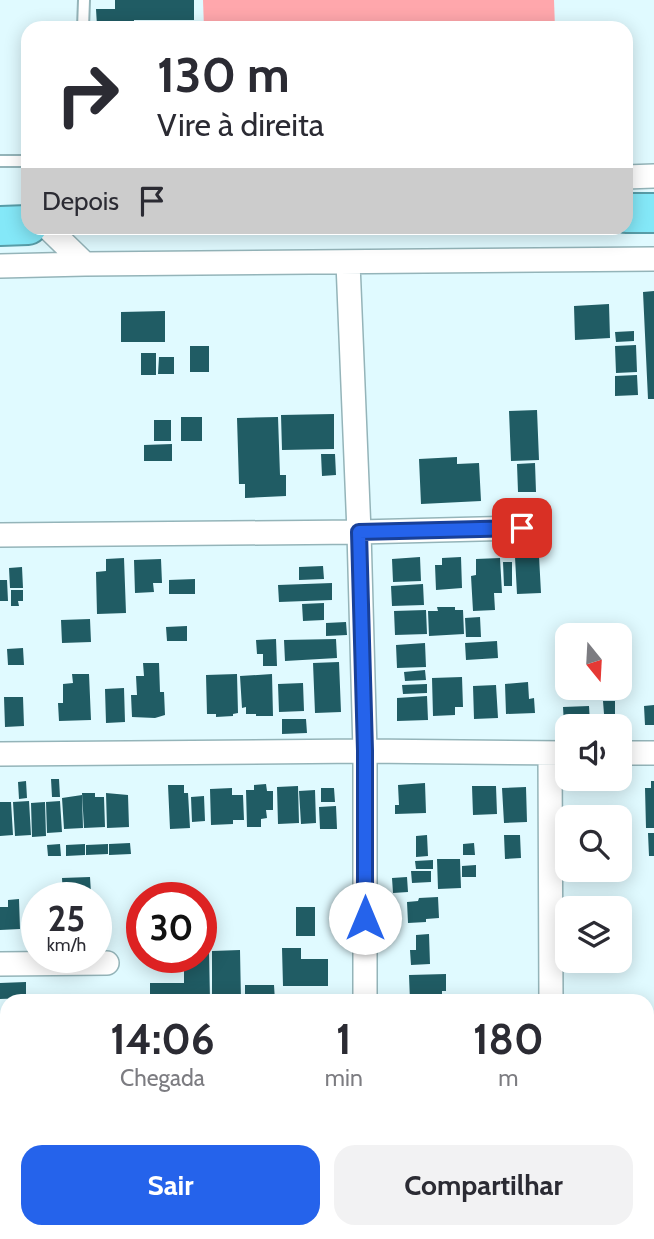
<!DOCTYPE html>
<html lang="pt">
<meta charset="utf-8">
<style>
:root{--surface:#fff;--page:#f2f2f3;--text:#2b2b33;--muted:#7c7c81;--accent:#2563eb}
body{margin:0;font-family:Cabin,sans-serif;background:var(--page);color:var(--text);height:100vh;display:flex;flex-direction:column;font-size:26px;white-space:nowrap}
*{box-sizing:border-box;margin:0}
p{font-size:23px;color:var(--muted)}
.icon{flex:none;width:38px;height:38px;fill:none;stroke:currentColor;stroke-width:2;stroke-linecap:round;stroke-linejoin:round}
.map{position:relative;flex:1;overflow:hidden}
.side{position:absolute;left:0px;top:994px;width:654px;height:245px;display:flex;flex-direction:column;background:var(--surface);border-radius:21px 21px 0 0;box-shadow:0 4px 18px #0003}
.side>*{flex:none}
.hud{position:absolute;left:21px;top:21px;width:612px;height:214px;border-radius:21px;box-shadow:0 4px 18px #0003;background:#fff;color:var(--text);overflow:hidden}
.needle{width:46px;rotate:162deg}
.buttons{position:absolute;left:555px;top:623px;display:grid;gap:14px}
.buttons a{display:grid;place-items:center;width:77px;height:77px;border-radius:14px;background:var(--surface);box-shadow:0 4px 18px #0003;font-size:35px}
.speed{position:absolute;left:21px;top:882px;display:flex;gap:14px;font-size:35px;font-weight:700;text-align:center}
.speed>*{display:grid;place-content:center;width:91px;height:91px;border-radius:50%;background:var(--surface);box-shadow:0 4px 18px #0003;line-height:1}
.speed small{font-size:18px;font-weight:400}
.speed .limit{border:10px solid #d22;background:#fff;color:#111}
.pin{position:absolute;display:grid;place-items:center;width:60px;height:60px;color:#fff;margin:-30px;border-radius:14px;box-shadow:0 4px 10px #0006}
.me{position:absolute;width:77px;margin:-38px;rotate:0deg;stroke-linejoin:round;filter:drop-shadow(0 0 5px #0008)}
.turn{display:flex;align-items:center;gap:24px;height:147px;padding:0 21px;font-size:32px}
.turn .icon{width:91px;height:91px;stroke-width:2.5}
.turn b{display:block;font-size:49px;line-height:60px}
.then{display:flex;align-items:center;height:66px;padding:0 21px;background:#0003;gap:14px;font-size:26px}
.eta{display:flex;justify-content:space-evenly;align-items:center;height:119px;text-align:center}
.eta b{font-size:42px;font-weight:700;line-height:49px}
.cta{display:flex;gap:14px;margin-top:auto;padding:14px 21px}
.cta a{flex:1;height:80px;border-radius:21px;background:var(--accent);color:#fff;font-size:28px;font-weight:700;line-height:80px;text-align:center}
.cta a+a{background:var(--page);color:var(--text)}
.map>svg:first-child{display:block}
</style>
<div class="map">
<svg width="654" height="1239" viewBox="0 0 654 1239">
<rect width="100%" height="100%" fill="#e0faff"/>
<path fill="#ffa7ac" d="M203,0H554L555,28H204Z"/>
<path fill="#205c64" d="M115,0H194V20H134V26H97L96,9H115Z
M136,24H193V28H136Z
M654,291V399H648L643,292Z
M609,304L610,338L575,340L574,306Z
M165,311V342H121V312Z
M634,331V341L616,342L615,332Z
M636,345L637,372L616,373L615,346Z
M190,346H209V372H190Z
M141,353H156V375H141Z
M159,357H174V374H158Z
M637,375L638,395L615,396V376Z
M537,410L539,460L511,461L509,411Z
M334,414V449L282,450L281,415Z
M181,417H202V441H181Z
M278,417L280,475H286V496L245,498V484H239L237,418Z
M154,420H171V441H154Z
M172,444V461H144V445Z
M321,454H335L336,475L322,476Z
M457,457V464L479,463L481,501L421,504L419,459Z
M535,463L536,492H518L517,464Z
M539,556L541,593L517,594L515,557Z
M420,557L421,581L393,582L392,559Z
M461,557L462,588L436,590L435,565H442V558Z
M124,558L126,613L97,614L96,572L106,571V559Z
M500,558L502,593H494L495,610L473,611L471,576L476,575V559Z
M161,559L162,583H153L154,592L135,593L134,560Z
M503,562H512V586H504Z
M323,566L324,579L299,580V567Z
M22,567L23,588H10L9,568Z
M195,579V594H169V580Z
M0,580H7L8,601H0Z
M332,583V600L279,602L278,585Z
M423,584L424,605L392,606L391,586Z
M11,590H23V601H18L19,606H11Z
M324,603V620L303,621L302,604Z
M437,607H455V610H463L464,634L429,636L428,611H438Z
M426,610L427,634L395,635L394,611Z
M480,617L481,637H466L465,618Z
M90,619L91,642L62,643L61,620Z
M346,622L347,635L326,636V623Z
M187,626V641H167L166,627Z
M276,639L277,666H263V654H257L256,640Z
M336,639L337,658L285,661L284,640Z
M497,641L498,658L466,660L465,643Z
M425,643L426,667L397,668L396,645Z
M23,648L24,665H8L7,649Z
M339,662L341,712L315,713L313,663Z
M143,663H159L160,692H164L165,715L155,718L132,717L131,695H137L136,676H144Z
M425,670L426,680L405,681L404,672Z
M72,674H89L91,720L59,721L58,703H63V684L73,683Z
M237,674L238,713L233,714V716L216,717V714H207L206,675Z
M272,674L273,716H256V714H246V707L242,708L240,676Z
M462,677L463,707H455V715L433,716L432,678Z
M528,682L529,699L534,698L535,713L506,714L505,684Z
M303,683L304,711L279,712L278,684Z
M427,684V693L403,694L402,685Z
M496,685L498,718L474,719L473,686Z
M124,688L125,722L106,723L105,689Z
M427,696L428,720L397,721V698Z
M4,697H23L24,726L5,727Z
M603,701H615V714H604Z
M654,705V725H645L644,706Z
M589,706L590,723L564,724L563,707Z
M282,719H306L307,733L282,734Z
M51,779H59L60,797H52Z
M26,781L27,798L19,799L18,782Z
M651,781H654V828H646L645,788H651Z
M425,783L426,813L395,814V805H399L398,785Z
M266,784L267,791H273V810H266L267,818L261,819V827H247L246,790H254V785Z
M168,785H184V793H188L190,828L170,829Z
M298,786L299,823L278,824L277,787Z
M472,786H496L497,814L473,815Z
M526,787L527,822L504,823L502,788Z
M232,788V795H243L244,820H233V824L211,825L210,789Z
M321,788H334L335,802H321Z
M315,790L316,823L301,824L299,791Z
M82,793H95V797H104L105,827L84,828Z
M106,793L128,795L129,827L107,828Z
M82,795L83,828L64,829L62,798Z
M204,796L205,821L192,822L191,797Z
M29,801L31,835L15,836L13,802Z
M60,801L62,832L47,833L46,802Z
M0,802H11L13,835L0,836Z
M45,802L46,836L32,837L31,803Z
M336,806L337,829H320L319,807Z
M648,833H654V856H649Z
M427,835L428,856L416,857V836Z
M504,835H520L521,858L505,859Z
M130,843L131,854L109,855V844Z
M474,843L475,855H463V844Z
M60,844L61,856H48L47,845Z
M85,844V855L66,856V845Z
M108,844V854L86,855V845Z
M437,859H460L461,888L438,889Z
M433,860V869H416L415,861Z
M476,865V877H462V866Z
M411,871H431V882L412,883Z
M90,877L91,893H80V898H63L62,878Z
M407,877L408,892L393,893L392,878Z
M438,897L439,918L426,919V922L408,923L407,902L418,901L419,898Z
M19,899L20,929L0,930V907H8V900Z
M296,907H315V936H296Z
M429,934L430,964L411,965L410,950H416V935Z
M282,948H301V959H328V986H283Z
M209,950L210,1001H150V983H184V957H201V951Z
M240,950L241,1001H212V951Z
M446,974V991H442V1001H410L409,975Z
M26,982V998L0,999V983Z
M245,985H274L275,1001H245Z
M0,1067H7V1099L0,1100Z
M7,1162V1184L2,1185L1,1163Z
M143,1232H180L187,1239H151Z
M182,1232H215L222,1239H189Z
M225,1232H259L266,1239H232Z
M295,1232H342L350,1239H303Z
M485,1232H543V1239H485Z
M604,1234V1239H565L564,1236Z"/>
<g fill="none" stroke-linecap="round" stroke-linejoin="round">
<defs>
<path id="lane" d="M83,28L84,0
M0,161H28
M113,1239V1232"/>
<path id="street" d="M626,177L654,176
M48,228L85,264L654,259
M348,263L359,532L365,751V1001
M0,266L85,264
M0,535L359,532L522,528
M550,753L551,1001
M620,753H654
M0,754L365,751L567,753
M0,964L107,963
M0,1204H7
M356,1232L358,1239"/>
<path id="highway" d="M626,213H654
M0,226L28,225"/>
</defs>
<use href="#lane" stroke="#94b4b9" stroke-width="14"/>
<use href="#street" stroke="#94b4b9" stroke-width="26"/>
<use href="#highway" stroke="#589da8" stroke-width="42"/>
<use href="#lane" stroke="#fff" stroke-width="10"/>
<use href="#street" stroke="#fff" stroke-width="23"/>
<use href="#highway" stroke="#84e8f8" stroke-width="38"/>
</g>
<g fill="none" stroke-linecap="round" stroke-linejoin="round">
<defs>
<path id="route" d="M365,918V751L359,532L522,528"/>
</defs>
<use href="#route" stroke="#184099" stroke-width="18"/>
<use href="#route" stroke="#2563eb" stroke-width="12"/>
</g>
</svg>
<div class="buttons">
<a><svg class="needle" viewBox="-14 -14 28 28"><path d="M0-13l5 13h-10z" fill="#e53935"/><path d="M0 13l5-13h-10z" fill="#7c7c81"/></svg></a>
<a><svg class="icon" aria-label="sound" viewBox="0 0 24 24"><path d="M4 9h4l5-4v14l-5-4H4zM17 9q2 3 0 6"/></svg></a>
<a><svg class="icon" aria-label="search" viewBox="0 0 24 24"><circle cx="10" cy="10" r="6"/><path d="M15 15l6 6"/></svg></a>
<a><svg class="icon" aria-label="layers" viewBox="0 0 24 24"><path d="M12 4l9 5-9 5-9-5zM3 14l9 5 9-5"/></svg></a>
</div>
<div class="speed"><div>25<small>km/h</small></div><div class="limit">30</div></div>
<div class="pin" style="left:522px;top:528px;background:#d93025"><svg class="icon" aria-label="arrive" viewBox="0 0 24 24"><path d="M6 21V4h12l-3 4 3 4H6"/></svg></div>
<svg class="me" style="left:365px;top:918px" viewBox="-20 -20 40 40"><circle r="19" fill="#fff"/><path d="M0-13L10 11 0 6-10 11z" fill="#2563eb"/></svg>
<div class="hud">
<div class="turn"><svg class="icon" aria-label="right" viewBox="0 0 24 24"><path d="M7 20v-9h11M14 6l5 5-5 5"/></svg><div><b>130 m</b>Vire à direita</div></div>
<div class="then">Depois<svg class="icon" aria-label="arrive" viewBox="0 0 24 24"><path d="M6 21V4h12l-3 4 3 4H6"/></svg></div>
</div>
<section class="side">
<div class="eta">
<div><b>14:06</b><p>Chegada</p></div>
<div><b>1</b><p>min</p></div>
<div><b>180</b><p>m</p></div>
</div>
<div class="cta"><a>Sair</a><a>Compartilhar</a></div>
</section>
</div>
